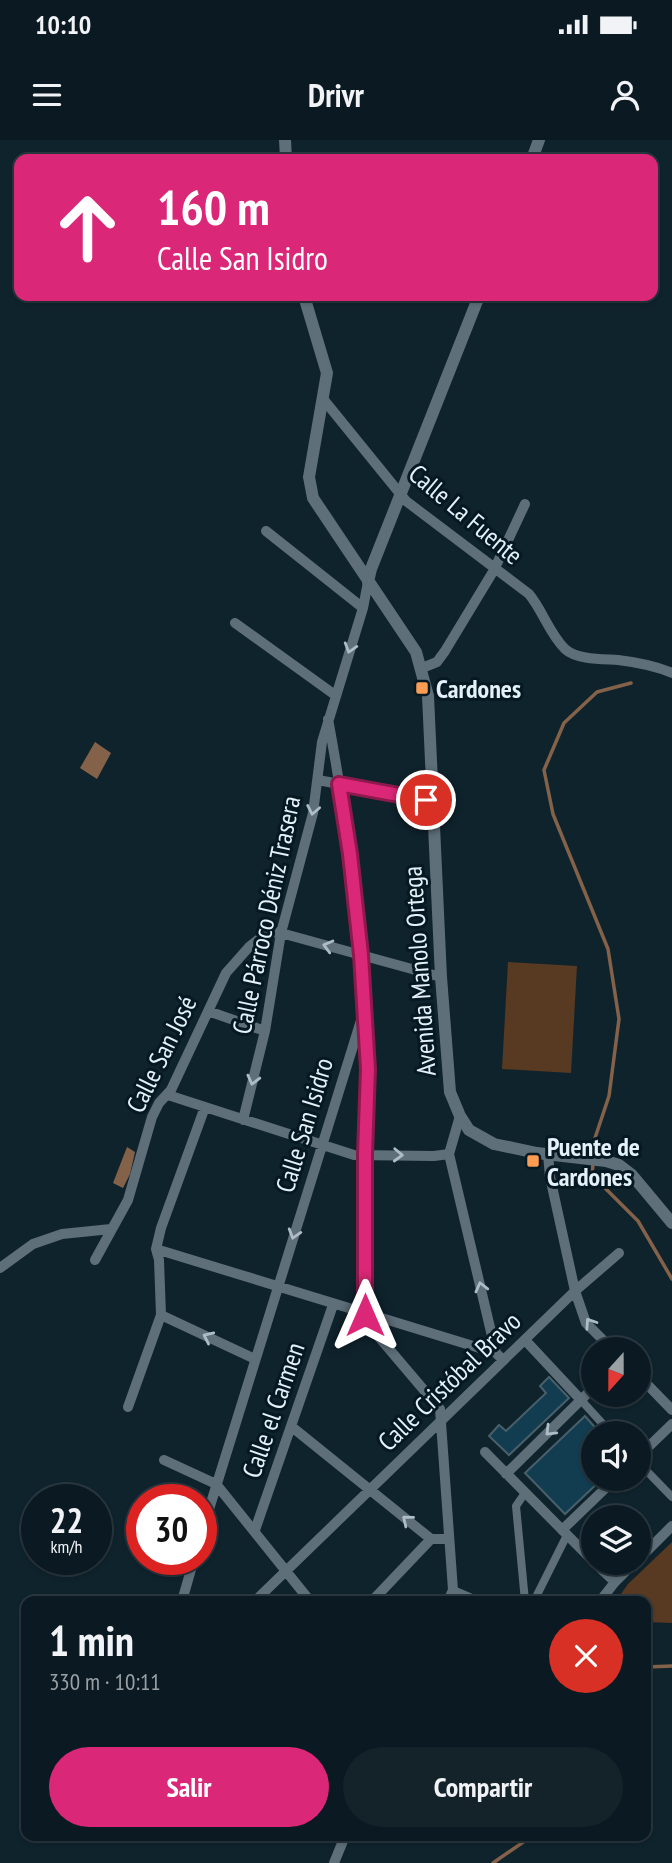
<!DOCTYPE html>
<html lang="es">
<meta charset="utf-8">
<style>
:root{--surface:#0b1a22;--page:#14232a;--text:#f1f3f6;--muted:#9aa1a5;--line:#2b3840;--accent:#db2777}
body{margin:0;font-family:"PT Sans Narrow",sans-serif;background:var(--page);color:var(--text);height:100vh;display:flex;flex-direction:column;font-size:26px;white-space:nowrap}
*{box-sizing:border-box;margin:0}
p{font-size:23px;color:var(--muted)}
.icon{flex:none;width:38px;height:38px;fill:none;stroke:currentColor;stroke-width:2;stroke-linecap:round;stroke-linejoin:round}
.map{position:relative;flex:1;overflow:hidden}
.sheet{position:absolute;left:21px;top:1456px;width:630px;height:245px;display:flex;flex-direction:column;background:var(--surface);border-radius:14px;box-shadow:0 2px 5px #0004,0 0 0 2px var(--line)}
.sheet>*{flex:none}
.guide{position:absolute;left:14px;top:14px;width:644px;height:147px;border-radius:14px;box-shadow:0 2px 5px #0004,0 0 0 2px var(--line);background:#db2777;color:#fff;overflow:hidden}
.needle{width:46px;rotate:201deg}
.controls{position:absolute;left:581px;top:1197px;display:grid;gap:14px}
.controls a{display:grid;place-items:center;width:70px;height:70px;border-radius:50%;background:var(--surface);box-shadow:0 2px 5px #0004,0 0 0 2px var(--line);font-size:35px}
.speed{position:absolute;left:21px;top:1344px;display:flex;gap:14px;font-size:35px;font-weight:700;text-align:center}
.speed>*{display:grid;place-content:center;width:91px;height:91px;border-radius:50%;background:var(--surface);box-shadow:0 2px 5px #0004,0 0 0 2px var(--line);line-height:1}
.speed small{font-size:18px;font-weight:400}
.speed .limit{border:10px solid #d22;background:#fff;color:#111}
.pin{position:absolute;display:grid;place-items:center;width:60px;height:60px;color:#fff;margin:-30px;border:4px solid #fff;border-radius:50%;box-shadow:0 2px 7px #0007}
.me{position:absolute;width:77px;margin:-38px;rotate:0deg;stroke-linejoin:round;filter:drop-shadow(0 0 5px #0008)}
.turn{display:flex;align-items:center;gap:24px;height:147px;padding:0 28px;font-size:32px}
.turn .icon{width:91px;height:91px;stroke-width:2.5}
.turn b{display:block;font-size:49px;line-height:60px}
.round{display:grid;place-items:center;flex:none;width:74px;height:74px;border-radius:37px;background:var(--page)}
.head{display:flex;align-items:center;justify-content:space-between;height:119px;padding:0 28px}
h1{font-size:42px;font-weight:800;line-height:52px}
.button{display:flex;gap:14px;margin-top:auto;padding:14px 28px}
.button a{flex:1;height:80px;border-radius:42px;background:var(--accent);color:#fff;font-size:28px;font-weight:800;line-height:80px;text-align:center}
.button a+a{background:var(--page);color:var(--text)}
.status{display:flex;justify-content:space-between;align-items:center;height:49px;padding:0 35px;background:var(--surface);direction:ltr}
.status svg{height:19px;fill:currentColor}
header{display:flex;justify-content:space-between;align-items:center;height:91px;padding:0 28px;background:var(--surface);font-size:32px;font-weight:800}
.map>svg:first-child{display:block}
</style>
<div class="status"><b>10:10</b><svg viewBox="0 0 49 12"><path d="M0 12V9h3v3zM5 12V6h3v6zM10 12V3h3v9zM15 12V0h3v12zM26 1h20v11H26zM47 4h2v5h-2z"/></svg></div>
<header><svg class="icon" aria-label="menu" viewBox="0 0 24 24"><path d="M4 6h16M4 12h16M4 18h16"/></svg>Drivr<svg class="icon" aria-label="person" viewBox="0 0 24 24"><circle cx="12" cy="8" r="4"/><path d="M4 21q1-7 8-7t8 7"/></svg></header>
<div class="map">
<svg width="672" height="1723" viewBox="0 0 672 1723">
<rect width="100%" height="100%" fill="#0f232d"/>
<path fill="#583922" d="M508,822L577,826L571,933L502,929Z
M672,1402V1483L646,1482V1461H616L628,1444Z"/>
<path fill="#846249" d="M95,602L111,613L97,639L80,628Z
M127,1007L135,1012L130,1034L123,1048L113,1043Z"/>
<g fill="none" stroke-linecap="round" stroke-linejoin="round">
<path stroke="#846249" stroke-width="3.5" d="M594,1016L595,998L609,956L619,879L608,809L553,674L544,630L564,583L597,552L631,543
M593,1024L592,1035L638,1081L672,1139
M646,1527L672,1526
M493,1723L532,1696"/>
</g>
<path fill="#123d51" stroke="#495f6a" stroke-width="2" d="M549,1237L569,1258L509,1315L489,1296L499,1285L506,1291L546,1253L540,1246Z
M585,1276L600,1293H593V1339H602L565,1374L525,1333Z"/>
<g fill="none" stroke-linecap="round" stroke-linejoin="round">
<path stroke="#5e6f79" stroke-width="8" d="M581,1260L611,1293
M639,1323L672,1357
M525,1353L516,1366L525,1461
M453,1450L479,1461
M534,1461L567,1395"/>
<path stroke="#5e6f79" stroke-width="10" d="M324,260L406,361L529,454C543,471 549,493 565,509C577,520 603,519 618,520C635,522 656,526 672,533
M266,391L363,468
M235,483L335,555
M422,528L437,522L445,511L494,430L525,364
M318,640L433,662
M208,871L265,891
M363,880L367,929L365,1014V1175L367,1183L440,1269L453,1450L448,1461
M168,955L354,1015L434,1016L449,1014
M460,976L449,1014L496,1213
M243,980L265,891L281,793L313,673L322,602L363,468L368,442
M156,1109L496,1213L503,1220
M95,1120L128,1060L152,977L159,963L171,950L226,833L249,807L268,792L281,793L441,837
M0,1128L33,1104L62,1094L111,1089
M161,1175L255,1219
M525,1200L581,1260
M612,1209L586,1183L575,1151L619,1113
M639,1236L672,1270
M128,1267L161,1175L159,1120L156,1109L161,1088L205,967
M292,1287L431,1399H449
M485,1312L593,1421
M639,1316L672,1284
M164,1320L216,1344L310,1461
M506,1334L593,1248
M255,1390L333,1165
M562,1390L615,1339
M201,1395L363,874C360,774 346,676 328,579
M639,1419L672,1386
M595,1423L615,1442
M182,1461L194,1419
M255,1461L575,1151L550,1037L548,1014
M372,1461L431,1399
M600,1461L615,1442L634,1423
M334,1723L345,1696"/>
<path stroke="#5e6f79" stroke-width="12" d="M285,0L286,19
M532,19L539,0
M304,156L327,233L309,337L313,358L416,512L428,556L441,837L450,952L460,976L469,990L494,1004L537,1013L606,1021L619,1025L632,1035L672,1083
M368,442L371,429L479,156"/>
</g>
<defs><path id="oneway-chevron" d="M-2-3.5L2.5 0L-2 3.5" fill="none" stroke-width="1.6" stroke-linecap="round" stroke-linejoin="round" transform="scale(1.75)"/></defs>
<g stroke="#aebdc5">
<use href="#oneway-chevron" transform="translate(350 508) rotate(107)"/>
<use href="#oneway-chevron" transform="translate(313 670) rotate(101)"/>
<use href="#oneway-chevron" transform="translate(328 806) rotate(-165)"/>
<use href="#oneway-chevron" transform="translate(253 940) rotate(104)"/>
<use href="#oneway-chevron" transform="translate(398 1015) rotate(2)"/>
<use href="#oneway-chevron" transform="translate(294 1094) rotate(107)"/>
<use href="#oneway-chevron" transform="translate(481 1147) rotate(-104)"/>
<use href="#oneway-chevron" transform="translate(590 1183) rotate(-124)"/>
<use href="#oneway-chevron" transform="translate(208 1197) rotate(-155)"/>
<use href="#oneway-chevron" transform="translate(550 1291) rotate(135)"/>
<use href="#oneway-chevron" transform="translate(407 1380) rotate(-141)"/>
</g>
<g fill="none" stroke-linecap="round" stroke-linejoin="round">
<defs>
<path id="route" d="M365,1175V1014L368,929L361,815L350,714L339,644L426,660"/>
</defs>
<use href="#route" stroke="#8e194d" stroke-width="18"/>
<use href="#route" stroke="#db2777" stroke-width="12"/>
</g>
<g fill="#fc9d53" stroke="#061923" stroke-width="2.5">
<rect x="415" y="541" width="14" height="14" rx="3.5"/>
<rect x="526" y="1014" width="14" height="14" rx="3.5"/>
</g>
<g text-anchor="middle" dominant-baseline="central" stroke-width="6" stroke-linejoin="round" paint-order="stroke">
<g font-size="26" fill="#e4f1f8" stroke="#061923">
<text transform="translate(466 374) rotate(40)">Calle La Fuente</text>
<text transform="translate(266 775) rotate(-78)">Calle Párroco Déniz Trasera</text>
<text transform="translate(419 831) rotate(-94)">Avenida Manolo Ortega</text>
<text transform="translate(161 914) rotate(-64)">Calle San José</text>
<text transform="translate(304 985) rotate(-73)">Calle San Isidro</text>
<text transform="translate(449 1241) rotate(-44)">Calle Cristóbal Bravo</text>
<text transform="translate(273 1270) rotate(-71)">Calle el Carmen</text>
</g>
<g font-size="26" font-weight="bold" fill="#e4f1f8" stroke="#061923" text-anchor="start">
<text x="436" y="548">Cardones</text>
<text x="547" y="1006">Puente de<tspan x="547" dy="30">Cardones</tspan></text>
</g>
</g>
</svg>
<div class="controls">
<a><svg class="needle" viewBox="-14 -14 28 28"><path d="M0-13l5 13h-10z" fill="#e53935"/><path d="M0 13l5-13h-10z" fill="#9aa1a5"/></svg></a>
<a><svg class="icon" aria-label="sound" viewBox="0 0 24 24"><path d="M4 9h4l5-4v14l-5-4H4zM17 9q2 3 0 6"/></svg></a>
<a><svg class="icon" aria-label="layers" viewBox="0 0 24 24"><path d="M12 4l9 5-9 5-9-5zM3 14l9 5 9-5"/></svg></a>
</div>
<div class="speed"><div>22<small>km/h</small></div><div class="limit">30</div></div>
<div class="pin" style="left:426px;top:660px;background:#d93025"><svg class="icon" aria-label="arrive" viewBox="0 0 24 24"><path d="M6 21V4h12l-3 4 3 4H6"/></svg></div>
<svg class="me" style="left:365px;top:1175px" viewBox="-20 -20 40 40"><path d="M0-17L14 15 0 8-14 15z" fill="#db2777" stroke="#fff" stroke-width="4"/></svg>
<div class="guide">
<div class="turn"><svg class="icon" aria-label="ahead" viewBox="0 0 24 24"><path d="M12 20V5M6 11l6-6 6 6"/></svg><div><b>160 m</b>Calle San Isidro</div></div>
</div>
<section class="sheet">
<div class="head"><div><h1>1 min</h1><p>330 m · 10:11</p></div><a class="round" style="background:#d93025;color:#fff"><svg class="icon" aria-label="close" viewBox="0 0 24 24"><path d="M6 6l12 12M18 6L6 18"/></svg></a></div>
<div class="button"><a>Salir</a><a>Compartir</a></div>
</section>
</div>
